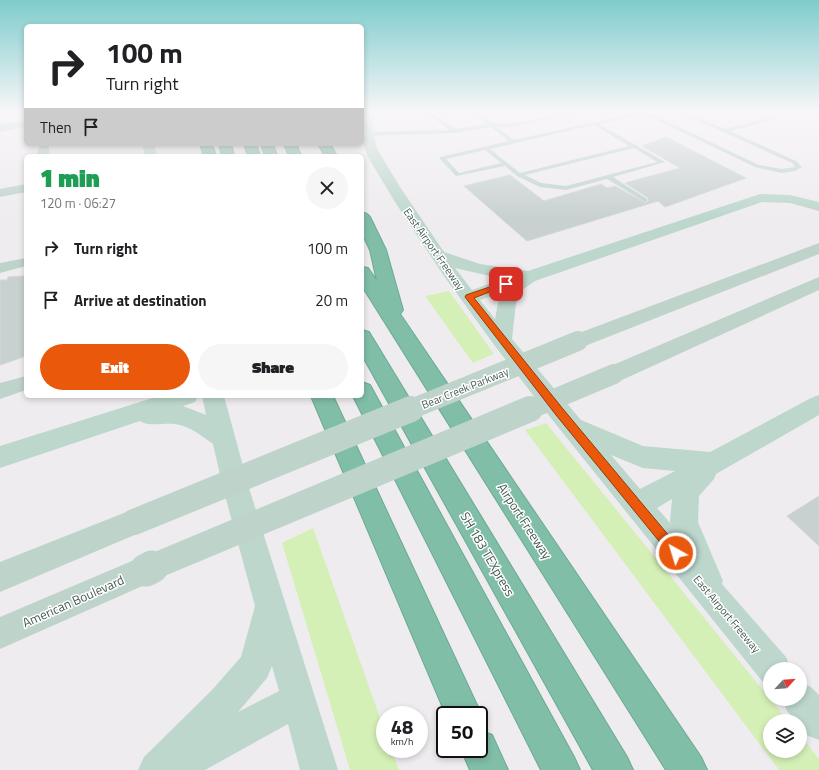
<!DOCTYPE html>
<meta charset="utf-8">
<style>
:root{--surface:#fff;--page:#f6f6f6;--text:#202124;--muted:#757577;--accent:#ea580c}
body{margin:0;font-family:"Titillium Web",sans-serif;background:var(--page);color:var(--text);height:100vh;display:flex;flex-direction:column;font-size:15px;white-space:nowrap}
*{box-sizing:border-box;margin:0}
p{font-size:13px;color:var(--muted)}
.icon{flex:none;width:22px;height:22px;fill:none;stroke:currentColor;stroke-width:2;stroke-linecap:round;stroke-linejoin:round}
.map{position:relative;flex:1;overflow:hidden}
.sheet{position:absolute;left:24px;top:154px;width:340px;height:244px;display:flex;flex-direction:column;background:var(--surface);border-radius:6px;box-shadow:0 2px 6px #0003}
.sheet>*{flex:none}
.banner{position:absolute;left:24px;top:24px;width:340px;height:122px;border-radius:6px;box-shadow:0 2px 6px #0003;background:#fff;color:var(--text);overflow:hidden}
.needle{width:26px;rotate:64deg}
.tools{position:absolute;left:763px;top:662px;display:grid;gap:8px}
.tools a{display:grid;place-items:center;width:44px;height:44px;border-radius:50%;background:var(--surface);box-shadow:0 2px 6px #0003;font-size:20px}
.speed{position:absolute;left:376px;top:706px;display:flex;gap:8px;font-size:20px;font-weight:700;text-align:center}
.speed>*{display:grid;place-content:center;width:52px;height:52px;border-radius:50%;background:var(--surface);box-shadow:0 2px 6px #0003;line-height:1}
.speed small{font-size:10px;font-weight:400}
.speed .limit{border:2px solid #111;border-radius:6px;background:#fff;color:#111}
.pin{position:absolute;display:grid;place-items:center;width:34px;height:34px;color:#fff;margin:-17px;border-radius:8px;box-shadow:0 2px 6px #0006}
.me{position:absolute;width:44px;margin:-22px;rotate:321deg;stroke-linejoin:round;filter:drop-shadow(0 0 3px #0008)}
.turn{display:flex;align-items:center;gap:14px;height:84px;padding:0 16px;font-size:18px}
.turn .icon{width:52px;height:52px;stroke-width:2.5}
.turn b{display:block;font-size:28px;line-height:34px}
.then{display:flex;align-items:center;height:38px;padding:0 16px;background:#0003;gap:8px;font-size:15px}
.round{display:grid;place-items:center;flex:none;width:42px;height:42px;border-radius:21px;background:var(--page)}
.summary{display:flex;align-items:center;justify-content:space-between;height:68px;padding:0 16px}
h1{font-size:24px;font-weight:800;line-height:30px;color:#1e9e55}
.primary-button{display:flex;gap:8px;margin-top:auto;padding:8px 16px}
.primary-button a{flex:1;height:46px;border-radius:24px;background:var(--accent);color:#fff;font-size:16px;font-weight:800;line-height:46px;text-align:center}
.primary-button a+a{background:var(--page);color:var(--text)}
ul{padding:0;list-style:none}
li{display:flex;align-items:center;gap:12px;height:52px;padding:0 16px}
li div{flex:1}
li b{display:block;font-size:15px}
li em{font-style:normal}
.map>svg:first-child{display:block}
</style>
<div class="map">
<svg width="819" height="770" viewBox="0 0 819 770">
<rect width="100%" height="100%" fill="#efecef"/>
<path fill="#d4f0b6" d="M449,291L494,354L473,363L425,296Z
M546,423L788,721H770V751H800V735L819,759V770H779L525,430Z
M313,528L385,732V749H391L399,770H350L282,543Z"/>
<path fill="#c8d1d0" stroke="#cfd8d7" d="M666,137L746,178L665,207L658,201L527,241L464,186L510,175L544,201L601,184L607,188L615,186L646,203L648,201V198L625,183L680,168L642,146Z
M26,276V356L0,365V280H7L8,277Z
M819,496V546L787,516Z"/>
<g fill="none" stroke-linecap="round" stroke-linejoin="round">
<defs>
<path id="motorway" d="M200,144H212L216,156H204Z
M219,144H231L234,156H222Z
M244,144H256L260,156H248Z
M261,144H273L277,156H265Z
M284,144H296L301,156H289Z
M318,144H330L337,156H325Z
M362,212L367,214L370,217L386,250L403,310L400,314L701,757L707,770H666L362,286V267L368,268L377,281L370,250L362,233Z
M362,330L369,332L627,757L633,770H593L362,355Z
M362,382L370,385L574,757L580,770H541L353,396H362Z
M311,396H333L476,703L482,715L479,721V715H446Z
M479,730L492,735L508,770H470L461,749H479Z"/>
</defs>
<use href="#motorway" stroke="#6caa93" stroke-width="2"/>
<path fill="#bed3ca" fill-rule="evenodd" d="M426,112H431L455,129L487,124L470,112C480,112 485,122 494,123C514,127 548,116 568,112H577L511,127H497L514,140L640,112H648L759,165L782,169L795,167L792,163L679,112H685L725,129L768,118L770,119V121L730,131L796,161L802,167L795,171L782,173L755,167L644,114L599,124L665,162L613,177L647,199V201L645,202L607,179L566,190L540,187L517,176L505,166L456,176L440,159V157L509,141L491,127L454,133L366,136L363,134L366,132L449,130ZM594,125L629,146L520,173L490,149ZM634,148L657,162L566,186L541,183L525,175ZM485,150L501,163L459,173L446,159Z"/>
<path fill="#bed3ca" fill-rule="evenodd" d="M39,144H49V156H37Z
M26,184V192L0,197V189Z
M26,258V266L0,273V263Z
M26,376V390L0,399V383Z"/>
<path fill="#bed3ca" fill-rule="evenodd" d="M26,121V127L0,132V124Z
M819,243V254L585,346L578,348L571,346L568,341L571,336Z
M819,277V290L622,380L614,382L606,380L603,374L606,368Z
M134,509L144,513L148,522L144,531L0,592V562Z
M146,555L156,560L161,570L156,580L0,649V617Z"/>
<path fill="#bdd7cd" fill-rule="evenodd" d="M363,112H374L373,130L377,149L400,187L444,252L480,264L528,271L760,194L790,195L819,202V211L790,203L762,202L535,281L522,290L516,303L512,339L581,420L643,446L710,452L811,398L819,395V415L716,474L714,479L699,496L698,522L723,581L722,584L786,657L791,669H770V684L762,681L550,417L495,346L444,276L395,202L368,157L362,140ZM455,268L503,279L472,290ZM503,292L498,303L495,319L480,300ZM611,455L643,468L675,471L640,489ZM672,499L670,522L672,525L657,508Z
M142,144H154L157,156H145Z
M159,396H198L195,402L183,406L206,415L202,396H224L249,488L338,770H300L288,724L205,770H138L144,757L212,690L241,657L255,606L223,488L213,444C203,437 192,428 180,425C167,421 151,428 140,421L0,468V446ZM272,666L279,691L238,712L267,678Z
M800,682L811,687L819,695V740L806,735L800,727V721H795L787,711L782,699H800Z"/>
<use href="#motorway" fill="#80bea7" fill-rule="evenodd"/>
<path stroke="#bed3ca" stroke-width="20" d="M409,410L578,341
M528,410L614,374"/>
<path stroke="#bed3ca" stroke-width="26" d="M134,522L411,409
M150,568L530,409"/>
<path stroke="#bed3ca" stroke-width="33" d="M146,570L152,567"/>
</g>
<linearGradient id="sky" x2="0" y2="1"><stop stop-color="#7fcccd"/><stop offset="0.51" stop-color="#f8f6f8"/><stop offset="1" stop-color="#f8f6f8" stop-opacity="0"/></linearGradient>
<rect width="819" height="219" fill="url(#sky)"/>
<path fill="#ea580c" stroke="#983908" d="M504,282H506L510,284L474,298L563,409L680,549L682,553L680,557L676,559L672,557L556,415L465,297L466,295Z"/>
<g text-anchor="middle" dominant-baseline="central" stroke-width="3" stroke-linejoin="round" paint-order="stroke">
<g font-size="11" fill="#445a51" stroke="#fff">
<text transform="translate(434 249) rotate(55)">East Airport Freeway</text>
<text transform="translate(465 388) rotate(-22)">Bear Creek Parkway</text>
<text transform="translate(727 614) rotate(50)">East Airport Freeway</text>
</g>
<g font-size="13" fill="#445a51" stroke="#fff">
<text transform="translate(525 521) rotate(57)">Airport Freeway</text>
<text transform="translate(488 554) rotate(60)">SH 183 TEXpress</text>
<text transform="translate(73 601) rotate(-24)">American Boulevard</text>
</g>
</g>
</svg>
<div class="tools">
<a><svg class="needle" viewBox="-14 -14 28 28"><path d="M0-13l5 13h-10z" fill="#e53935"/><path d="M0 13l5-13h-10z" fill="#757577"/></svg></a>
<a><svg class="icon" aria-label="layers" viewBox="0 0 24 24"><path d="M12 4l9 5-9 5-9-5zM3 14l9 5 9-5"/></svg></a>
</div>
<div class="speed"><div>48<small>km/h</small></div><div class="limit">50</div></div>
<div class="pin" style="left:506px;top:284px;background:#d93025"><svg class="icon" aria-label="arrive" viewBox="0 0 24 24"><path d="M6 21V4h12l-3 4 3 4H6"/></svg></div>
<svg class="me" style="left:676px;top:553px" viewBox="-20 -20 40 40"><circle r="17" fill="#ea580c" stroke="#fff" stroke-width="3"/><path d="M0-11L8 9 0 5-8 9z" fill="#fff"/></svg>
<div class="banner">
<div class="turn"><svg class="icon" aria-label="right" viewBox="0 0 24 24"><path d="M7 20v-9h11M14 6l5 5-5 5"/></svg><div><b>100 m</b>Turn right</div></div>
<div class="then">Then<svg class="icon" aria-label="arrive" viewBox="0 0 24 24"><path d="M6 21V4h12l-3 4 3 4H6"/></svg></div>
</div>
<section class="sheet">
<div class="summary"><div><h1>1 min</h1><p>120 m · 06:27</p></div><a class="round"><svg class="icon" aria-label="close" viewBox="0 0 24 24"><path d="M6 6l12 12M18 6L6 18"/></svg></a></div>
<ul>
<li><svg class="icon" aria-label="right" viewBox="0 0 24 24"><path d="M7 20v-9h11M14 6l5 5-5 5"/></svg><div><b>Turn right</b></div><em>100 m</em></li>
<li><svg class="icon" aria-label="arrive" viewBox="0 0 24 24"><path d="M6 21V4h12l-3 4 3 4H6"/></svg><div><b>Arrive at destination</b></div><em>20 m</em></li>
</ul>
<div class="primary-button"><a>Exit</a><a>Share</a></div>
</section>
</div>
